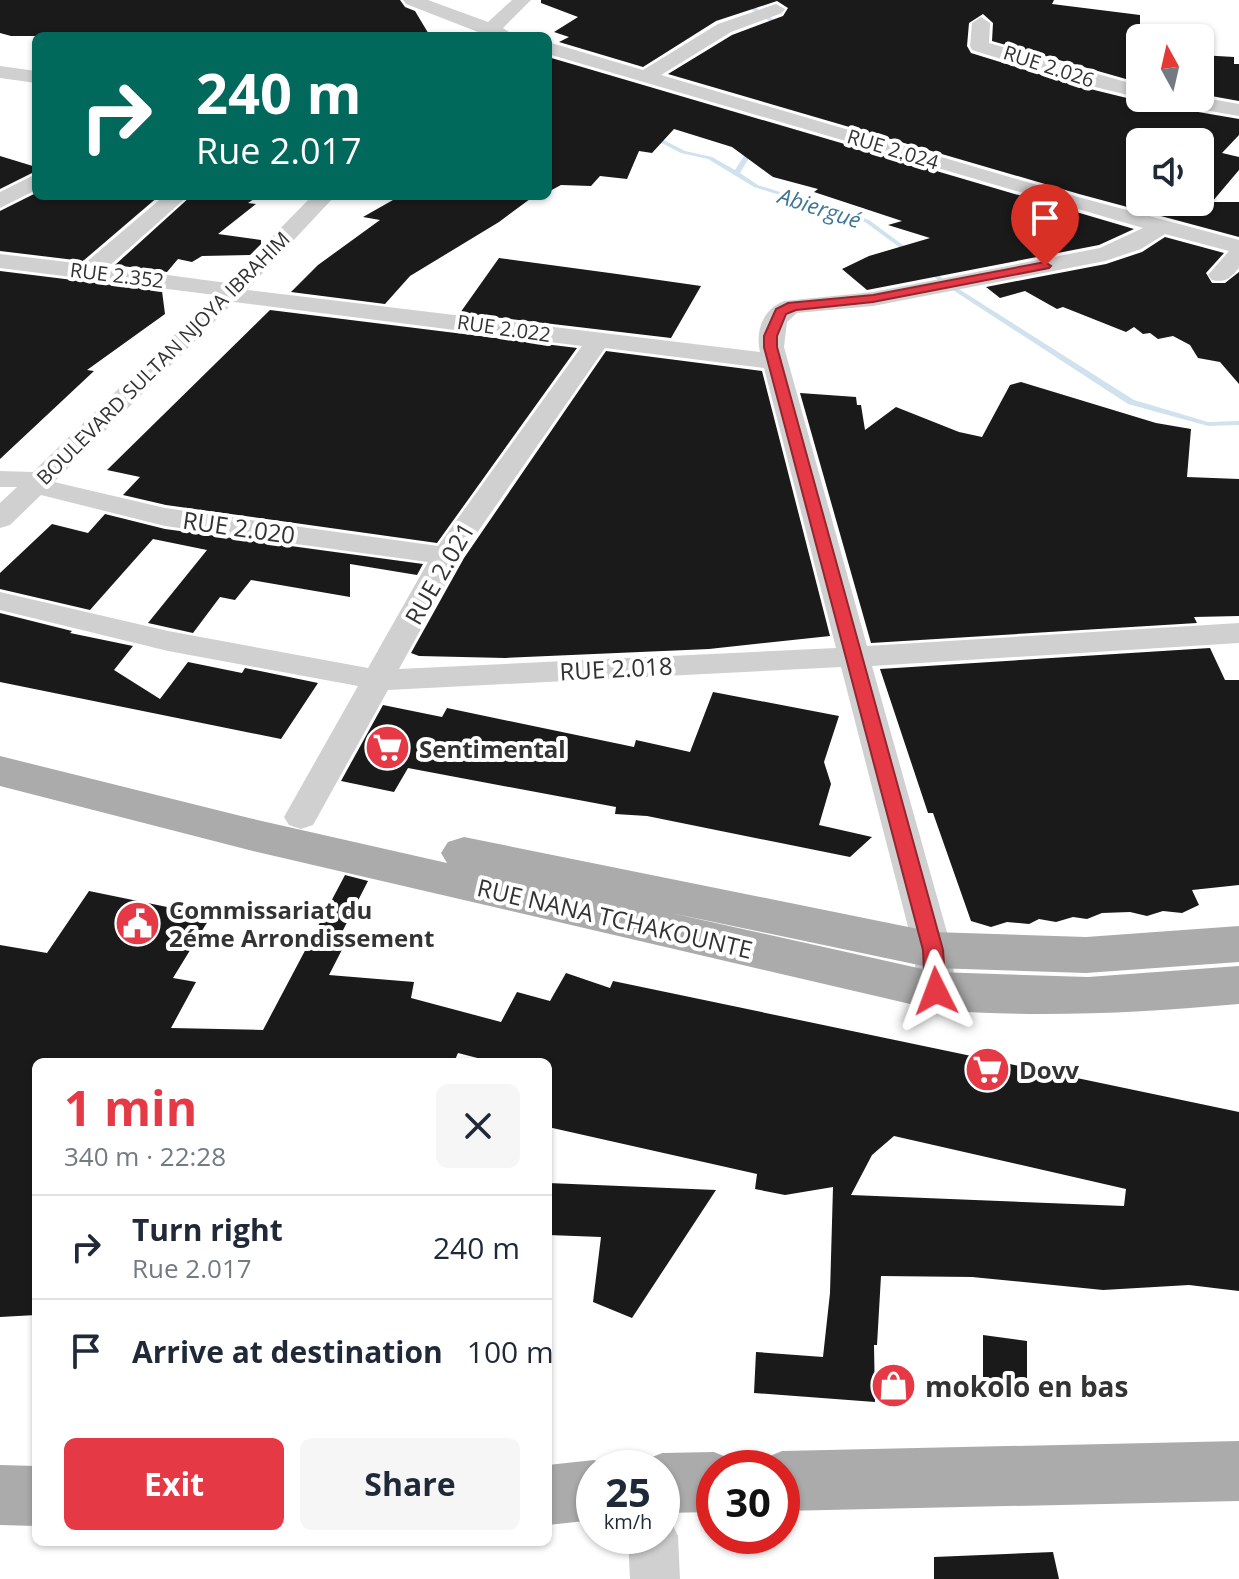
<!DOCTYPE html>
<meta charset="utf-8">
<style>
:root{--surface:#fff;--page:#f6f6f7;--text:#1f2937;--muted:#747a83;--line:#e0e1e3;--accent:#e63946}
body{margin:0;font-family:"Open Sans",sans-serif;background:var(--page);color:var(--text);height:100vh;display:flex;flex-direction:column;font-size:30px;white-space:nowrap}
*{box-sizing:border-box;margin:0}
p{font-size:26px;color:var(--muted)}
.icon{flex:none;width:44px;height:44px;fill:none;stroke:currentColor;stroke-width:2;stroke-linecap:round;stroke-linejoin:round}
.map{position:relative;flex:1;overflow:hidden}
.panel{position:absolute;left:32px;top:1058px;width:520px;height:488px;display:flex;flex-direction:column;background:var(--surface);border-radius:12px;box-shadow:0 2px 6px #0004}
.panel>*{flex:none}
.top-card{position:absolute;left:32px;top:32px;width:520px;height:168px;border-radius:12px;box-shadow:0 2px 6px #0004;background:#00695c;color:#fff;overflow:hidden}
.needle{width:52px;rotate:352deg}
.fabs{position:absolute;left:1126px;top:24px;display:grid;gap:16px}
.fabs a{display:grid;place-items:center;width:88px;height:88px;border-radius:12px;background:var(--surface);box-shadow:0 2px 6px #0004;font-size:40px}
.speed{position:absolute;left:576px;top:1450px;display:flex;gap:16px;font-size:40px;font-weight:700;text-align:center}
.speed>*{display:grid;place-content:center;width:104px;height:104px;border-radius:50%;background:var(--surface);box-shadow:0 2px 6px #0004;line-height:1}
.speed small{font-size:20px;font-weight:400}
.speed .limit{border:12px solid #d22;background:#fff;color:#111}
.pin{position:absolute;display:grid;place-items:center;width:68px;height:68px;color:#fff;margin:-82px -34px;border-radius:50% 50% 50% 0;rotate:-45deg;box-shadow:0 0 8px #0007}
.pin .icon{rotate:45deg}
.me{position:absolute;width:88px;margin:-44px;rotate:357deg;stroke-linejoin:round;filter:drop-shadow(0 0 6px #0008)}
.turn{display:flex;align-items:center;gap:28px;height:168px;padding:0 32px;font-size:36px}
.turn .icon{width:104px;height:104px;stroke-width:2.5}
.turn b{display:block;font-size:56px;line-height:68px}
.round{display:grid;place-items:center;flex:none;width:84px;height:84px;border-radius:12px;background:var(--page)}
.summary{display:flex;align-items:center;justify-content:space-between;height:136px;padding:0 32px}
h1{font-size:48px;font-weight:700;line-height:60px;color:var(--accent)}
.cta{display:flex;gap:16px;margin-top:auto;padding:16px 32px}
.cta a{flex:1;height:92px;border-radius:12px;background:var(--accent);color:#fff;font-size:32px;font-weight:700;line-height:92px;text-align:center}
.cta a+a{background:var(--page);color:var(--text)}
ul{padding:0;list-style:none}
li{display:flex;align-items:center;gap:24px;height:104px;padding:0 32px;border-top:2px solid var(--line)}
li div{flex:1}
li b{display:block;font-size:30px}
li em{font-style:normal}
.map>svg:first-child{display:block}
</style>
<div class="map">
<svg width="1239" height="1579" viewBox="0 0 1239 1579">
<rect width="100%" height="100%" fill="#fff"/>
<g fill="none" stroke-linecap="round" stroke-linejoin="round">
<path fill="#cfe2ee" fill-rule="evenodd" d="M737,0H744L785,27L780,28Z
M652,136H656L685,151L712,157L735,170L751,145H755L756,146L740,173L758,185L869,220L915,254L910,255L865,222L754,187L708,159L681,153L652,138Z
M927,265L943,279L1134,400L1208,422L1239,421V425L1208,426L1128,404L939,281L924,267Z"/>
</g>
<path fill="#1a1a1a" fill-rule="evenodd" d="M0,0H400L405,7L415,11L430,36H11L0,33Z
M541,0H1054L1052,4L1140,15V83L992,41L993,23L983,14L969,23L967,46L971,53L1078,86L1139,101L1157,98L1169,107L1239,119V135L1222,153L1239,157V170L1212,202H1239V237L1079,194L668,74L732,35L783,16L788,8L777,1L716,21L643,67L559,42L569,37L554,32L578,17L541,3ZM1140,142H1200V158L1213,161L1200,179V202H1140Z
M1200,55L1234,57V64H1239V101L1200,94Z
M548,57L1134,229L1099,245L867,290L842,269L869,256L930,238L888,225L902,221L814,192L818,189L773,177L732,147L674,129L652,153L639,151L627,179L600,176L591,186L561,185L548,192Z
M0,156L36,167V171L0,189Z
M36,193V196H159L83,261L0,251V211Z
M191,196H258L248,203L256,204L218,234L261,240V244L250,255L202,256L192,262L178,259L167,272L115,265Z
M400,196H534L499,222L410,276L385,304L291,292L318,265L380,220L363,217Z
M1165,237L1224,253L1206,273L1212,283H1225L1239,272V384L1220,362L1198,358L1190,345L1173,336L1158,339L1150,333L1143,334L1134,327L1126,332L1063,307L1057,309L1025,291L1000,298L986,287L1106,264L1142,252Z
M499,258L617,274L701,286L671,338L460,313Z
M0,271L162,291L165,314L87,370L94,371L0,459Z
M270,310L577,348L437,543L166,505L123,495L140,477L107,470Z
M606,351L762,371L830,636L709,649L505,658L419,656L411,653L464,558Z
M1021,382L1156,423L1191,429L1187,477L1239,479V616L1194,617L1197,623L871,643L800,393L856,397L857,405H861L865,430L896,407L959,432L982,437L1010,385Z
M105,514L165,529L423,564L417,575L350,564V597L251,580L235,600L220,597L193,633L148,623L207,550L153,539L90,610L0,589V573L52,524L88,533Z
M0,613L72,631L70,633L133,646L114,670L160,699L188,662L242,673L245,668L318,683L281,739L0,682Z
M1210,648L1225,680H1239V885L1192,890L1199,905L1182,913L1163,911L1147,916L1130,912L1102,913L1087,919L1073,917L1056,922L1039,919L1029,924L1007,922L991,927L971,921L933,813H928L880,669Z
M713,692L839,716L824,762L831,784L819,825L872,837L850,857L647,816L615,814L616,807L408,768L394,792L341,781L383,705L442,717L447,708L634,747L636,740L690,752Z
M345,875L368,881L340,936L348,938L329,975L414,982L411,998L501,1022L517,992L550,1001L566,973L610,988L613,981L1239,1112V1291L1189,1285L1103,1290L972,1277L881,1276L877,1345H874L875,1402L754,1393L756,1352L823,1357L830,1293L833,1187L785,1195L755,1189L757,1174L548,1127V1062H493L458,1053L454,1062H36V1315L0,1317V945L47,953L89,891L211,916L173,978L196,982L171,1028L263,1030ZM894,1136L1126,1189L1124,1206L851,1195L872,1155Z
M548,1183L716,1190L632,1318L593,1302L601,1237L548,1235Z
M983,1335L1027,1341V1382L983,1378Z
M1053,1552L1059,1579H934V1557Z"/>
<g fill="none" stroke-linecap="round" stroke-linejoin="round">
<path fill="#d0d0d0" fill-rule="evenodd" d="M403,0H428L488,22L512,0H531L503,28L515,36H475L478,32L406,4Z
M776,4L785,9L782,13L731,32L661,75L1078,197L1239,240V268C1230,278 1226,283 1212,280L1208,275L1229,251L1165,234L1141,249L1105,261L873,306L797,313L787,322L784,347L867,646L1239,623V643L872,666L952,950L955,991L949,1001L936,1006L923,1001L917,991L914,950L841,667L388,690L313,825L301,829L289,825L284,817L358,686L168,651L0,610V592L168,631L368,668L428,562L165,526L41,495L10,525L0,528V503L17,487H0V471L33,472L215,295L0,268V254L84,264L164,196H188L108,267L227,283L312,196H335L247,290L760,352C755,331 763,309 784,301L873,292L1100,248L1143,228L548,54V42L643,70L718,24ZM234,302L582,346L438,546L165,508L54,482ZM605,348L764,368L836,648L399,669L461,556Z
M981,17L990,23L989,43L1140,86V98L1079,83L972,50L970,46L972,23Z
M0,66L36,71V83L0,78Z
M1200,97L1239,104V116L1170,104L1160,98Z
M36,174V190L0,208V192Z
M662,1515L670,1519L678,1536L680,1579H630L628,1536H662Z"/>
<path fill="#ababab" fill-rule="evenodd" d="M0,756L249,818L447,863L441,853L448,842L464,837L933,932L1086,937L1239,926V962L1086,973L933,968L671,913L936,972L1088,977L1239,966V1004C1138,1013 1038,1018 936,1010L249,850L0,786Z
M1239,1441V1501L782,1511V1468H757L760,1460L782,1451Z
M714,1452L736,1461L739,1468H714V1512L662,1513V1468H637L640,1462L662,1453Z
M594,1460L614,1468H594V1520L548,1525V1465Z
M0,1465L36,1466V1526L0,1525Z"/>
</g>
<path fill="#e63946" stroke="#96252e" stroke-width="2" d="M1045,262L1051,266L1049,268L873,302L796,310L786,314L777,336V347L943,950L946,991L943,996H928L925,991L923,950L764,347V336L776,309L788,303L873,295Z"/>
<defs>
<symbol id="supermarket-disc" viewBox="-11 -11 22 22"><circle r="9.5" fill="#e63946" stroke="#fff"/><path d="M-6-5.5h2.5l.6 2H6L4.5 2H-2.5L-4.4-4H-6ZM-1.5 3.2a1.3 1.3 0 1 0 .1 0ZM3 3.2a1.3 1.3 0 1 0 .1 0Z" fill="#fff"/></symbol>
<symbol id="civic-disc" viewBox="-11 -11 22 22"><circle r="9.5" fill="#e63946" stroke="#fff"/><path d="M-.6-6.5H3V-4.5H.6V-3L4-1V1h2V6H-6V1h2V-1L-.6-3ZM-1.2 2.5V6h2.4V2.5Z" fill="#fff"/></symbol>
<symbol id="shop-disc" viewBox="-11 -11 22 22"><circle r="9.5" fill="#e63946" stroke="#fff"/><path d="M-5-2.5h2.3a2.7 3.5 0 0 1 5.4 0H5L5.5 6h-11ZM-1.5-2.5h3a1.5 2.3 0 0 0-3 0Z" fill="#fff"/></symbol>
</defs>
<g fill-rule="evenodd">
<use href="#supermarket-disc" x="362" y="722" width="51" height="51"/>
<use href="#civic-disc" x="112" y="898" width="51" height="51"/>
<use href="#supermarket-disc" x="962" y="1044" width="51" height="51"/>
<use href="#shop-disc" x="868" y="1360" width="51" height="51"/>
</g>
<g text-anchor="middle" dominant-baseline="central" stroke-width="8" stroke-linejoin="round" paint-order="stroke">
<g font-size="20" fill="#333" stroke="#fff">
<text transform="translate(1049 66) rotate(18)">RUE 2.026</text>
<text transform="translate(893 149) rotate(17)">RUE 2.024</text>
<text transform="translate(117 275) rotate(7)">RUE 2.352</text>
<text transform="translate(504 328) rotate(8)">RUE 2.022</text>
<text transform="translate(163 358) rotate(-45)">BOULEVARD SULTAN NJOYA IBRAHIM</text>
</g>
<g font-size="22" font-style="italic" fill="#3f7597" stroke="#fff">
<text transform="translate(820 207) rotate(18)">Abiergué</text>
</g>
<g font-size="24" fill="#333" stroke="#fff">
<text transform="translate(239 527) rotate(8)">RUE 2.020</text>
<text transform="translate(439 573) rotate(-60)">RUE 2.021</text>
<text transform="translate(616 668) rotate(-3)">RUE 2.018</text>
<text transform="translate(615 918) rotate(13)">RUE NANA TCHAKOUNTE</text>
</g>
<g font-size="24" font-weight="bold" fill="#333" stroke="#fff" text-anchor="start">
<text x="419" y="748">Sentimental</text>
<text x="169" y="909">Commissariat du<tspan x="169" dy="28">2éme Arrondissement</tspan></text>
<text x="1019" y="1069">Dovv</text>
</g>
<g font-size="28" font-weight="bold" fill="#333" stroke="#fff" text-anchor="start">
<text x="925" y="1386">mokolo en bas</text>
</g>
</g>
</svg>
<div class="fabs">
<a><svg class="needle" viewBox="-14 -14 28 28"><path d="M0-13l5 13h-10z" fill="#e53935"/><path d="M0 13l5-13h-10z" fill="#747a83"/></svg></a>
<a><svg class="icon" aria-label="sound" viewBox="0 0 24 24"><path d="M4 9h4l5-4v14l-5-4H4zM17 9q2 3 0 6"/></svg></a>
</div>
<div class="speed"><div>25<small>km/h</small></div><div class="limit">30</div></div>
<div class="pin" style="left:1045px;top:266px;background:#d93025"><svg class="icon" aria-label="arrive" viewBox="0 0 24 24"><path d="M6 21V4h12l-3 4 3 4H6"/></svg></div>
<svg class="me" style="left:936px;top:991px" viewBox="-20 -20 40 40"><path d="M0-17L14 15 0 8-14 15z" fill="#e63946" stroke="#fff" stroke-width="4"/></svg>
<div class="top-card">
<div class="turn"><svg class="icon" aria-label="right" viewBox="0 0 24 24"><path d="M7 20v-9h11M14 6l5 5-5 5"/></svg><div><b>240 m</b>Rue 2.017</div></div>
</div>
<section class="panel">
<div class="summary"><div><h1>1 min</h1><p>340 m · 22:28</p></div><a class="round"><svg class="icon" aria-label="close" viewBox="0 0 24 24"><path d="M6 6l12 12M18 6L6 18"/></svg></a></div>
<ul>
<li><svg class="icon" aria-label="right" viewBox="0 0 24 24"><path d="M7 20v-9h11M14 6l5 5-5 5"/></svg><div><b>Turn right</b><p>Rue 2.017</p></div><em>240 m</em></li>
<li><svg class="icon" aria-label="arrive" viewBox="0 0 24 24"><path d="M6 21V4h12l-3 4 3 4H6"/></svg><div><b>Arrive at destination</b></div><em>100 m</em></li>
</ul>
<div class="cta"><a>Exit</a><a>Share</a></div>
</section>
</div>
